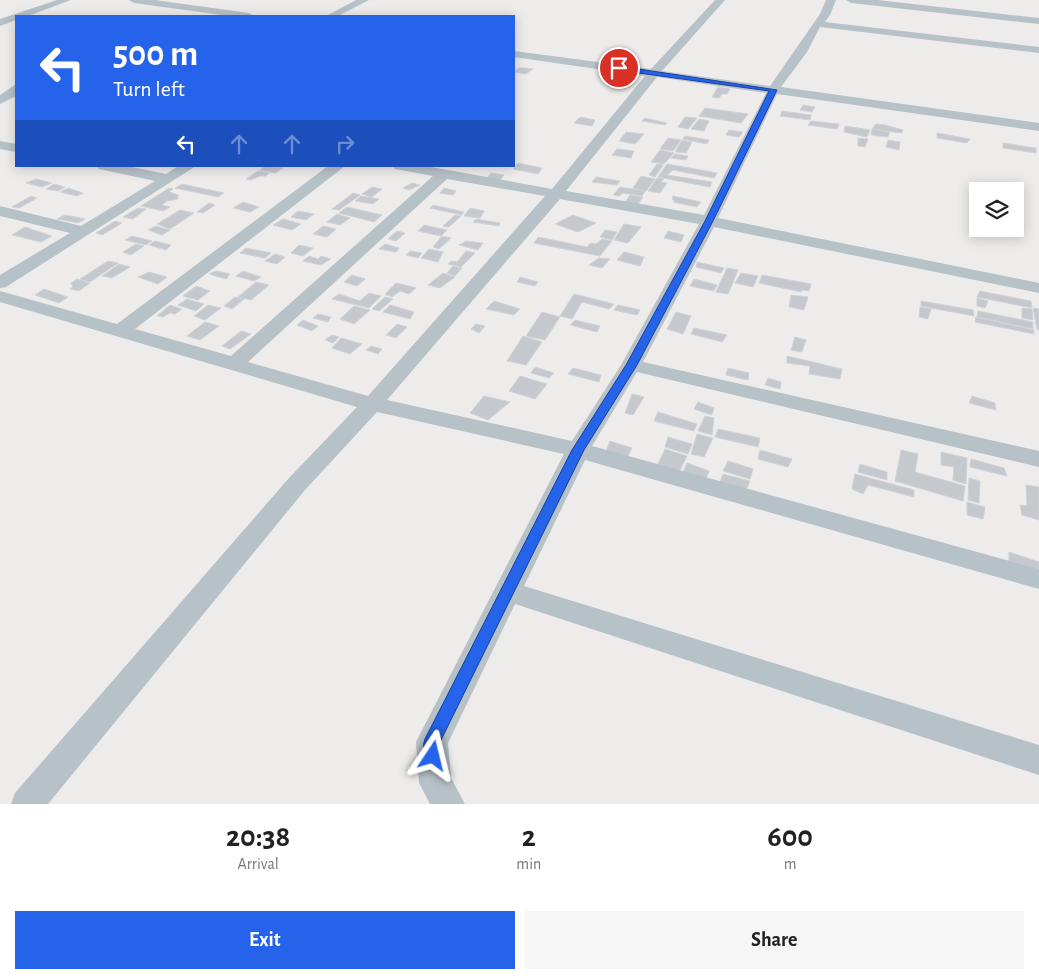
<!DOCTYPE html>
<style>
:root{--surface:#fff;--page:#f6f6f6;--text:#222;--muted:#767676;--accent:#2563eb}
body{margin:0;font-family:"Alegreya Sans",sans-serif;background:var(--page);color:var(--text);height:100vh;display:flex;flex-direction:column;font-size:19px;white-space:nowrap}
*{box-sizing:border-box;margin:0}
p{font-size:16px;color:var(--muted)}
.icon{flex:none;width:28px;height:28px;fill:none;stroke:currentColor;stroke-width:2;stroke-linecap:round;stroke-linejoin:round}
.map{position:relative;height:804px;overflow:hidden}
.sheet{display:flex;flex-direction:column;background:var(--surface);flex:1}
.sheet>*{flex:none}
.top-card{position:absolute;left:15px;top:15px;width:500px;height:152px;border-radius:0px;box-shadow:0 2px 12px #0003;background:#2563eb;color:#fff;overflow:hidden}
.tools{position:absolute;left:969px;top:182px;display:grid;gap:10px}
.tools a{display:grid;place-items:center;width:55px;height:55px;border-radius:0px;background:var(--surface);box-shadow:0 2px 12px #0003;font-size:25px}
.pin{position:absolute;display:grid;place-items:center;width:42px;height:42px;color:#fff;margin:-21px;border:2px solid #fff;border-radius:50%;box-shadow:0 1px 5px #0007}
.me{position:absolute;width:55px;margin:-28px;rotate:10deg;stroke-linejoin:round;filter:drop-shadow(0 0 4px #0008)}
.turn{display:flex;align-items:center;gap:18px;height:105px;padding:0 15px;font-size:22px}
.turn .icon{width:65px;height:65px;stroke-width:2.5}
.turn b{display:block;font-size:35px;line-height:42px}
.lanes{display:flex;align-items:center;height:48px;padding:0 15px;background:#0003;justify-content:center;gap:25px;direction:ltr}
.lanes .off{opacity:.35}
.eta{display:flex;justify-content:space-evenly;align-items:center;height:85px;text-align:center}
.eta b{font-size:30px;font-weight:700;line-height:35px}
.button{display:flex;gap:10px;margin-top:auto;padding:10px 15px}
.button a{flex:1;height:58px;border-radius:0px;background:var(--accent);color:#fff;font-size:20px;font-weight:700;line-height:58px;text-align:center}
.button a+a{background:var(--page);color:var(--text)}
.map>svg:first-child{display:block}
</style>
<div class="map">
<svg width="1039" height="804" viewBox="0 0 1039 804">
<rect width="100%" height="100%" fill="#eeebeb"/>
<path fill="#c5c9ce" stroke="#cfd2d7" d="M519,68H525L533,69L526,74L514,72Z
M718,87L730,89L727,94H722L719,98L712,97Z
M803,105L815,107L812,112L800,110Z
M705,108L748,114L741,123L699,116Z
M782,111L811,115L810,120L780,116Z
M580,117L595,120L592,126L574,123Z
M685,117L697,118L688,129L678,127Z
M645,118L667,123L665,125L642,121Z
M699,119L709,121L704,131L691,129Z
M811,121L839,124L837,129L808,125Z
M876,124L885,125L903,130L902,133L872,129Z
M845,126L870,130L867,137L844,132Z
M872,129L890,132L888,137L871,135Z
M729,130L743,132L739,137L726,135Z
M626,132L644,134L635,144L619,141Z
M937,133L970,139L967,143L937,138Z
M685,136L709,140L707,144L683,139Z
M668,138L681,140L673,151L660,149Z
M858,138L868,139L865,147L858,146Z
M682,140L692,142L686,153L675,152Z
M888,140L900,142L899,150L886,147Z
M1003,143L1036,148V153L1003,148Z
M617,149L634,151L631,158L612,155Z
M660,150L674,153L664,164L651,162Z
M675,154L688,156L686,160L671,158Z
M518,163L542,168L538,174L513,169Z
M657,164L663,165L655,177L649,175Z
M667,164L717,173L714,178L673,170L667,175L712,182L710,187L658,177Z
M265,166H276L283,168L275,173L260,170Z
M258,171L269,173L266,176H260L251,180L246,179Z
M491,173L504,175L499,181L486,179Z
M641,176L655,179L646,191L633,188Z
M596,177L620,181L617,185L592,182Z
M657,178L664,179L661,182L667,183L660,193L648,191Z
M36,179L52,183L42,187L26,183Z
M412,183L420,185L409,190L403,188Z
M54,184L65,187L58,191L46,189Z
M182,184L224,193L218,197L175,188Z
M372,187L382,189L372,197L362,194Z
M620,187L645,191L642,196L623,193L619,196L613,195Z
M68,188L83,193L77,196L60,192Z
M169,188L173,189L169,192L178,195V199L167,201L162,205L170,207L163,211L141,206Z
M444,188L456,191L453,195L440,193Z
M353,193L360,195L339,210L332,209Z
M630,195L643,197L636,207L624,204Z
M31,196L37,198L19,208L12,207Z
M361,196L379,199L373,204L355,201Z
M673,196L701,202L697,207L673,202L675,201L672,199Z
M243,202L259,207L250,212L233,208Z
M209,203L215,205L203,213L197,212Z
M433,205L464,212L462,215L430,208Z
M347,207L382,215L374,222L339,213Z
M138,208L146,209L133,219L123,217Z
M470,208L484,211L480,218L464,216Z
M180,210L194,213L170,229L157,224Z
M298,211L314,214L306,220L291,217Z
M337,214L350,218L340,225L327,222Z
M65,215L85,219L78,223L57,219Z
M455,215L461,216L449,227L443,226Z
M573,215L596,223L578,232L555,224Z
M283,219L301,224L292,230L273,225Z
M476,219L500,223L499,226L473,222Z
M115,221L122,223L102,235L96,233Z
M624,224L641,227L628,243L614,240Z
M424,225L447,230L441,236L418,231Z
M156,226L170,230L162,235L148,230Z
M323,226L336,229L327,237L313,234Z
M25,227L52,236L41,242L12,235Z
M605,230L617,232L612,240L600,237Z
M397,231L405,233L396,241L388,239Z
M668,231L684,235L681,242L664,238Z
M132,236L152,241L146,245L125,240Z
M442,236L451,238L439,249L433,247Z
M538,237L587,247L591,243L596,244L602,239L612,241L600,256L534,243Z
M155,241L171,245L166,250L149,245Z
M466,241L483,243L478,250L459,245Z
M136,244L144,246L131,255L123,252Z
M385,244L399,248L396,252L379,249Z
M299,245L313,248L303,256L291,253Z
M246,248L271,253L265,258L240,253Z
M429,249L443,252L438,262L421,258Z
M410,251L422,253L418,258L406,255Z
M466,251L475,253L461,267L448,264L451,261L457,262Z
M624,252L644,257L640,266L617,260Z
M275,254L285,257L277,264L265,261Z
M309,256L318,259L321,256L331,259L321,265L303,261Z
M599,258L610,259L602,268L589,265Z
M108,261L118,263L90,282L80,279Z
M697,262L724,268L721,273L696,267Z
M119,264L130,267L112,278L102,276Z
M453,266L462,268L455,276L447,273Z
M727,268L738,270L728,294L716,292Z
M216,271L230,274L226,279L209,274Z
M243,271L261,277L254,281L236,276Z
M149,272L167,277L158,284L138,277Z
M443,273L455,277L440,288L428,285Z
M741,273L758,276L753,287L735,283Z
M352,275L365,279L357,286L344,282Z
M762,275L811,284L809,291L802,290L801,292L759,283Z
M520,277L538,282L535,286L517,282Z
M77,279L90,283L79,291L70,289L73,287L71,283Z
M694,279L717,285L714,291L690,286Z
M256,282L269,285L251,300L238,297Z
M396,283L405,285L416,288L409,294L400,291L392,297L385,294Z
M196,286L210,291L198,300L183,296Z
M44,289L68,297L59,303L35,295Z
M980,291L1031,301L1032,308L977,297Z
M369,293L381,296L369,308L332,299L339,294L360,301Z
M574,294L614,304L609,309L582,302L572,319L560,316Z
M791,295L808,297L804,310L789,307Z
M235,297L244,299L232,309L224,306Z
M385,297L393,299L379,311L372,309Z
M977,298L988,301L985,308L977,306Z
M187,299L204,304L196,311L178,305Z
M494,301L520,309L514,315L486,309Z
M921,301L973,310L974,316L921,306Z
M170,305L182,309L175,314L170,313L163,317L157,316Z
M208,305L221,308L205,320L194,316Z
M390,305L414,312L410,319L383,312Z
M618,305L640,310L637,315L614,310Z
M354,306L370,310L354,324L340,319Z
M920,307L931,309L928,319L919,317Z
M1022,308L1032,309L1033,320L1022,318Z
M1033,308L1039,309V330L1037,329Z
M978,311L1033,322V329L977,317Z
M542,312L560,317L545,340L526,336Z
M676,312L691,316L683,334L667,329Z
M318,314L331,317L328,322L313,318Z
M976,317L1034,330V334L975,322Z
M303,320L318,326L312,331L297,325Z
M575,320L600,326L597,332L570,325Z
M205,322L219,326L200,340L187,336Z
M397,324L407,327L396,338L386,335Z
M476,324L485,326L479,333L471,329Z
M694,328L727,335L722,342L691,334Z
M241,331L251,334L230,349L222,346Z
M332,335L339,337L333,343L325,340Z
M523,336L542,342L526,365L507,361Z
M795,337L806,340L802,352L791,350Z
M341,338L362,344L350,354L332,348Z
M371,346L382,349L378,354L366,350Z
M787,356L842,369L840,379L809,374L810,366L787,363Z
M535,367L554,373L549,378L531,373Z
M573,368L601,375L599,382L568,374Z
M728,368L749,373L748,380L726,375Z
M520,376L547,384L535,399L509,391Z
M768,378L781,382L780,389L765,385Z
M632,394L644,397L633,415L625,413Z
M484,396L510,402L488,420L470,413Z
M972,396L995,403L996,410L969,403Z
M698,402L714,408L712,415L694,409Z
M658,412L697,424L694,431L654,421Z
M705,416L714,418L712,435L698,431Z
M718,429L760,438L758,447L715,437Z
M697,434L713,438L704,457L691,454Z
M668,437L692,444L688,454L665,447Z
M610,441L632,448L627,458L606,452Z
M665,449L687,456L679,472L658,464Z
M760,450L792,459L788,467L758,459Z
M901,450L918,454L915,472L965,486L963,501L895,481Z
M941,452L967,458L966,484L953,480L954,467L941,465Z
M971,459L1004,468L1007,476L970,467Z
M728,461L753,469L750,479L723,471Z
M687,463L709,471L706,479L683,472Z
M860,464L887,472V480L858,472Z
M723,474L750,481L746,490L720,482Z
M855,474L914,490V497L868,485L863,494L852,489Z
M969,478L980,481L979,503L968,500Z
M1026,485L1039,487V520L1022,515L1020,505L1027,506Z
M967,502L985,507L983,519L967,515Z
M1009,552L1039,562V570L1009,561Z"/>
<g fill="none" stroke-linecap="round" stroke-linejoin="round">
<path fill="#b7c1c8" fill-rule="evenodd" d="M57,0H71L28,16H16V20L0,26V19Z
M129,0H155L249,13L254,16H229L134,3Z
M356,0H369L338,16H326Z
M715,0H725L662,71L770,86L820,14L826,0H836L830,15L825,22L1039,47V53L820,27L807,52L781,87L1039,123V131L777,94L718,218L1039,283V293L714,227L643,362L1039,451V467L637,372L592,446L1039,569V589L585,460L524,586L1039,745V775L515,604L448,743L451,778L465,804H430L419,783L416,742L564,454L377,412L305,490L48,804H11L15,793L289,478L357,407L0,302V291L117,324L328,166H345L135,329L231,356L433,176L395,169L393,166H426L552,189L645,76L514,57V51L651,69ZM657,77L766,93L704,215L566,191ZM447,179L545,196L368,396L248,362ZM560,199L699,224L621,365L572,441L387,400Z
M846,0H877L1039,18V24L851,3Z
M16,84V96L0,104V95Z
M0,141L16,144V152L0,149Z
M97,166H127L166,174L178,166H196L6,287L0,288V275L70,233L0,216V206L81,226L155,181L99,169Z"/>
</g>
<path fill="#2563eb" stroke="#184099" d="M619,66L777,90L713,221L637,365L584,450L440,742L441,756L439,761L433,764L427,761C423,753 422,745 426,737L572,450L626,365L705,221L769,91L617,70Z"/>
</svg>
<div class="tools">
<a><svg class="icon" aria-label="layers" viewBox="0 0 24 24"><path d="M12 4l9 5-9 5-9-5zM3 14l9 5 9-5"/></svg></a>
</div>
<div class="pin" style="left:619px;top:68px;background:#d93025"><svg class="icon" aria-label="arrive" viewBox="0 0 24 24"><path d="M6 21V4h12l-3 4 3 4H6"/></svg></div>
<svg class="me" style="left:433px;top:756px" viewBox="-20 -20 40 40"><path d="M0-17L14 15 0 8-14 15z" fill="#2563eb" stroke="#fff" stroke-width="4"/></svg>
<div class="top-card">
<div class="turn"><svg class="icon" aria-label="left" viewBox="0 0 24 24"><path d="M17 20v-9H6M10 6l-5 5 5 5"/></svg><div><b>500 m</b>Turn left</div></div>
<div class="lanes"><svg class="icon" aria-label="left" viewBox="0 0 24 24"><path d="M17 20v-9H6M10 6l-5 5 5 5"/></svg><svg class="icon off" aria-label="ahead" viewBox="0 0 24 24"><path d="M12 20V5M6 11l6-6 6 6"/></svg><svg class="icon off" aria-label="ahead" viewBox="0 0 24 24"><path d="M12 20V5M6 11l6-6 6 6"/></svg><svg class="icon off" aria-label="right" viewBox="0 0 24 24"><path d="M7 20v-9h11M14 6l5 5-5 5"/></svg></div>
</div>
</div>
<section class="sheet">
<div class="eta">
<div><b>20:38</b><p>Arrival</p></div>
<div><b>2</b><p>min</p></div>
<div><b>600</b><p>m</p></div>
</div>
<div class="button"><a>Exit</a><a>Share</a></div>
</section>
